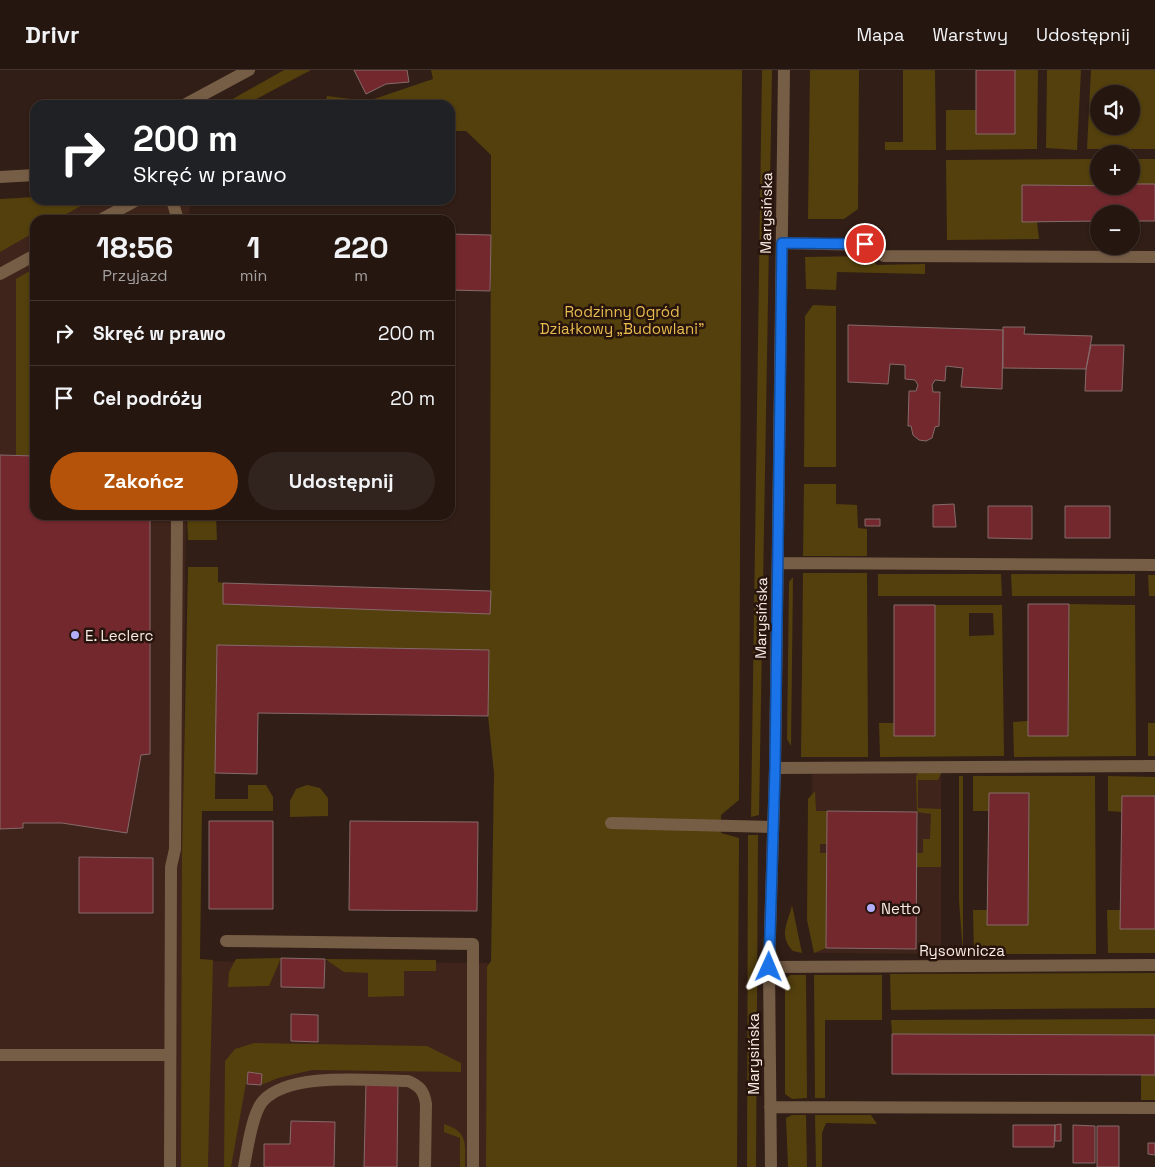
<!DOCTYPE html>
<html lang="pl">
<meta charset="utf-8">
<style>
:root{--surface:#251610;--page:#31231e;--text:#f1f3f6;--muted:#a39f9f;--line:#423530;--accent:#b45309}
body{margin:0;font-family:"Space Grotesk",sans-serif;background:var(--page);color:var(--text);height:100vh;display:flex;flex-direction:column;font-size:19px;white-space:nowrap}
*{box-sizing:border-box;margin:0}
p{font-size:16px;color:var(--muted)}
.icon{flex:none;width:28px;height:28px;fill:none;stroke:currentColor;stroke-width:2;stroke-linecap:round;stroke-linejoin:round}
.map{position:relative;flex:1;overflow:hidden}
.sheet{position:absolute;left:30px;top:145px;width:425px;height:305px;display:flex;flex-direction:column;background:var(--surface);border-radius:15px;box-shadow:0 1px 4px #0004,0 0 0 1px var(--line)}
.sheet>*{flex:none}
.banner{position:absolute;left:30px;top:30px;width:425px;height:105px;border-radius:15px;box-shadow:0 1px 4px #0004,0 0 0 1px var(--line);background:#202124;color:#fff;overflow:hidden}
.fabs{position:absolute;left:1090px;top:15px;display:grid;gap:10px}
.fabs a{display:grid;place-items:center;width:50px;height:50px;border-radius:50%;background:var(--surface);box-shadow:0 1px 4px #0004,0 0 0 1px var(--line);font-size:25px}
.pin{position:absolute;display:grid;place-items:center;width:42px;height:42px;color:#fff;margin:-21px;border:2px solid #fff;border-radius:50%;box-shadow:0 1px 5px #0007}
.me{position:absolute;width:55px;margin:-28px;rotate:1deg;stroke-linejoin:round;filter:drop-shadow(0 0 4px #0008)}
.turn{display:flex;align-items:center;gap:18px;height:105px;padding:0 20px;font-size:22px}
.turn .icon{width:65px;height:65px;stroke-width:2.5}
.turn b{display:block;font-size:35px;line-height:42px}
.eta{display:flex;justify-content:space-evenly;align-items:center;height:85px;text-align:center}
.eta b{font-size:30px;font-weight:700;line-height:35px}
.action{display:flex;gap:10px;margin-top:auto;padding:10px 20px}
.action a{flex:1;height:58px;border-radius:30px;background:var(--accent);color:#fff;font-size:20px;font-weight:700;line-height:58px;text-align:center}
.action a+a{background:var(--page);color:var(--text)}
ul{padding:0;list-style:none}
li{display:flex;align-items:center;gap:15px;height:65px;padding:0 20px;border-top:1px solid var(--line)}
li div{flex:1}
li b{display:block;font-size:19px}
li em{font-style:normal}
header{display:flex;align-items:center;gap:30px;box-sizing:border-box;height:70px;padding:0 25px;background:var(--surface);border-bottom:1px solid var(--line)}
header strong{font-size:24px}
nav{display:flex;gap:28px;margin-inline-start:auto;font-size:18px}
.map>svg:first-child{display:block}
</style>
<header>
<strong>Drivr</strong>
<nav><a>Mapa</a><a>Warstwy</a><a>Udostępnij</a></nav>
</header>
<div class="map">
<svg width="1155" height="1097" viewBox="0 0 1155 1097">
<rect width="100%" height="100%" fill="#311e16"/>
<path fill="#3e241a" d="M72,130H190L189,150H38Z
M35,151V445H186L182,891L500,893L499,1097H0V172Z
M812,702L941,703V884L814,883Z"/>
<path fill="#53400c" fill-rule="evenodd" d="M284,0H311L245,35H222Z
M431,0H742L739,730L721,745V763L739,768L737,1097H486L487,897L491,891L494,703L488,646L489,580L217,575L215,729H248V715H266L273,727V741H202L200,889L213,890L208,1097H181L182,786L188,497H218V512L223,513V534L490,543L491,85L466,61H450V35H324L327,26L368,31L433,9Z
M762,0H772L759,745L751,747Z
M810,0H859L858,139L844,149H808Z
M903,0H935L936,80H885V72H903Z
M1015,0H1038L1037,79L946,80V40H976V64H1015Z
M1047,0H1081L1077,80L1046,78Z
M1091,0H1155V79H1087ZM1099,24H1131V56H1099Z
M1099,89V115H1022V152H1037L1039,169L947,170L946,90Z
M1131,89H1155V114H1131Z
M35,127V130H91L56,150H35V162L0,182V129Z
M870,186L877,195L925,194V204L837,202L836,220L806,219L805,187Z
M35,198V386L16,385V209Z
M813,235L836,236V397H804L805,246Z
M804,414H836V434L857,435L858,458L867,459V486H803Z
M187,445H216L217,470H188Z
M803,503H867L868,687H801Z
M878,504H1001L1002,526H878Z
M1011,504H1135V526H1012Z
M1148,505H1155V526H1149Z
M793,507L791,676L787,669L789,512Z
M1069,534L1135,535L1136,686L1014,687L1013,652L1028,651V666H1068Z
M935,535H1002L1004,686L880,687L879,653H894V666H935ZM969,543H993L994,565L969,566Z
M1148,653H1155V686H1148Z
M918,703H941L938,710H918V738L941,739V797H916V783H923V769H930L931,744L917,742L916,706Z
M959,706H963V883L959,831Z
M973,706H1095L1096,884H974L973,840H988V855H1028L1029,724L989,723V741H973Z
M1108,706L1155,707V726H1122V742L1108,741Z
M307,715L320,718L328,728V746L290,747V731L296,719Z
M815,721L816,741H827V774H820V783H827L826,878L814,883L807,850L808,729Z
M748,765H758L756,1097H747Z
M792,835L802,883L793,881C778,865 788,853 792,835Z
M1107,840H1121L1155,859V883H1108Z
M281,888L269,916L228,917L229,902L236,889Z
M325,889L436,890V901H404V926L368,927V903L344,902Z
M1155,903V938L891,940L890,904Z
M790,905H806L807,1028L792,1029L785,1024V909Z
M814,905H882V950H825V1028H815Z
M1155,949V965L892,964L891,950Z
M254,973L427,976L461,993V1002L312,1000L278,1008L261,1015L262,1004L248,1002L231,1097H224L225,991L235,979Z
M1141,1005H1155V1030H1141Z
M792,1045H806L807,1097H788L786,1048Z
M815,1045H871L877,1054L826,1053L822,1063V1097H816Z
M444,1054C469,1062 465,1074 465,1097H460V1068L444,1062Z"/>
<path fill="#73282e" stroke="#856b6b" d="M354,0H407L409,12L386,14L366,24Z
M976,0H1015V64H976Z
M1131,114H1155V151H1131V144H1099V151L1022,152V115L1131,116Z
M450,164L491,165L490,221L450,220Z
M848,255L1003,260L1002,319L961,317L963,298L946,296L945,311L935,310L932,315L933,322H940L939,356L935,357L932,368L926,371L919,370L913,365L911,356H908L909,321H916L918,315L915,310L905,309V295L890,294L888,314L848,312Z
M1003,257H1025L1024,264L1092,266L1086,299L1003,298Z
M1091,275H1124L1122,321H1085L1086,299Z
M0,385L35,386V445H150V684L141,685L127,763L62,753H23V758L0,759Z
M954,434L956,457H933V435Z
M988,436H1032V469L988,468Z
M1065,436H1110V468H1065Z
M865,449H880V456H865Z
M223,513L491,521L490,544L223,534Z
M1028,534H1069L1068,666H1028Z
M894,535H935V666H894Z
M217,575L489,580L488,646L258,643L257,704L215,703Z
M989,723H1029L1028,855H987Z
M1122,726H1155V859H1120Z
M827,741L917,742L916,879L826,878Z
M209,751H273V839H209Z
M350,751L478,752L477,841L349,840Z
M79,787L153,788V843H79Z
M281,888L325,889L324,918L281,917Z
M291,944L318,945V972L291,971Z
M892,964L1155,965V1005L892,1004Z
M248,1002L262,1004L261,1015L247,1014Z
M366,1012H398L397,1097H364Z
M291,1051L335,1052L334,1097H264V1074H290Z
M1061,1054V1071H1055V1055Z
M1013,1055H1055L1054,1077H1013Z
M1073,1055L1095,1056V1093H1073Z
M1097,1056H1119V1097H1097Z
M1148,1073H1155V1085L1148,1084Z"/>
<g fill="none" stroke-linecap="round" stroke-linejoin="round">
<path stroke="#765d46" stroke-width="12" d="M184,35L249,0
M0,107L35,105
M172,130L178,150
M100,150L137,130
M0,204L35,185
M611,753L773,757
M226,871L473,874V1097
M0,985H170
M170,1097L171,797L175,779L177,445
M244,1097C247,1081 252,1043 263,1031C290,1001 371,1011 408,1011C420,1016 424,1021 426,1034L425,1097"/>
<path stroke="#765d46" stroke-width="12" d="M782,173L865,175L884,186L1155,187
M778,493L1155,495
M775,698L1155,696
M769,897L1155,895
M770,1037L1155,1038
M771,1097L769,897L775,698L784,0"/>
</g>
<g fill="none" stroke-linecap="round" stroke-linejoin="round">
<defs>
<path id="route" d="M769,897L775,698L782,173L865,174"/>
</defs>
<use href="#route" stroke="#114b97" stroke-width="12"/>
<use href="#route" stroke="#1a73e8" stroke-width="9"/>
</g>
<g fill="#b3acf9" stroke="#27140d" stroke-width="2">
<circle cx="75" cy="565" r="5"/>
<circle cx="871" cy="838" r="5"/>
</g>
<g text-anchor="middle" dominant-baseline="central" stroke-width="5" stroke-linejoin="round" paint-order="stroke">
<g font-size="15" fill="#f9ebe6" stroke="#27140d">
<text transform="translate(766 143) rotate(-89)">Marysińska</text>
<text transform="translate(761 548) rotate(-89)">Marysińska</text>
<text x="962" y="880">Rysownicza</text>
<text transform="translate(753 984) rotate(-90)">Marysińska</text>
</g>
<g font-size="15" fill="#e8bc4e" stroke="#27140d">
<text x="622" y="241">Rodzinny Ogród<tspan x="622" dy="17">Działkowy „Budowlani”</tspan></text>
</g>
<g font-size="15" fill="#f9ebe6" stroke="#27140d" text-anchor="start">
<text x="85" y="565">E. Leclerc</text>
<text x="881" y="838">Netto</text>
</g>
</g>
</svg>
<div class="fabs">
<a><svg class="icon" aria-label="sound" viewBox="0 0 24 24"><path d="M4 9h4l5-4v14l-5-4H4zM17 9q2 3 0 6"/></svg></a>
<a>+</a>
<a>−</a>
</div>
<div class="pin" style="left:865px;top:174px;background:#d93025"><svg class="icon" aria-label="arrive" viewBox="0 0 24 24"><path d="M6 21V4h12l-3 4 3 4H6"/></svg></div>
<svg class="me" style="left:769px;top:897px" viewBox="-20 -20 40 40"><path d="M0-17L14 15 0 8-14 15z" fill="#1a73e8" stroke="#fff" stroke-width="4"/></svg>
<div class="banner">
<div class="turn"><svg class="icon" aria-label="right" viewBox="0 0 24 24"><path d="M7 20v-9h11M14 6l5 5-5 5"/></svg><div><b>200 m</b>Skręć w prawo</div></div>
</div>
<section class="sheet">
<div class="eta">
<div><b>18:56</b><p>Przyjazd</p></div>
<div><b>1</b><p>min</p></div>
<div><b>220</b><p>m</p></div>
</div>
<ul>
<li><svg class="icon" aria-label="right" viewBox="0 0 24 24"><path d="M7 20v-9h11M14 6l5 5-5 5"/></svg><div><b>Skręć w prawo</b></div><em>200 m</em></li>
<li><svg class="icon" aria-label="arrive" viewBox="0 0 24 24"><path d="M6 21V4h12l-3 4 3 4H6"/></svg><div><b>Cel podróży</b></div><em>20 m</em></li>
</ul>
<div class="action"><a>Zakończ</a><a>Udostępnij</a></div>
</section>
</div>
